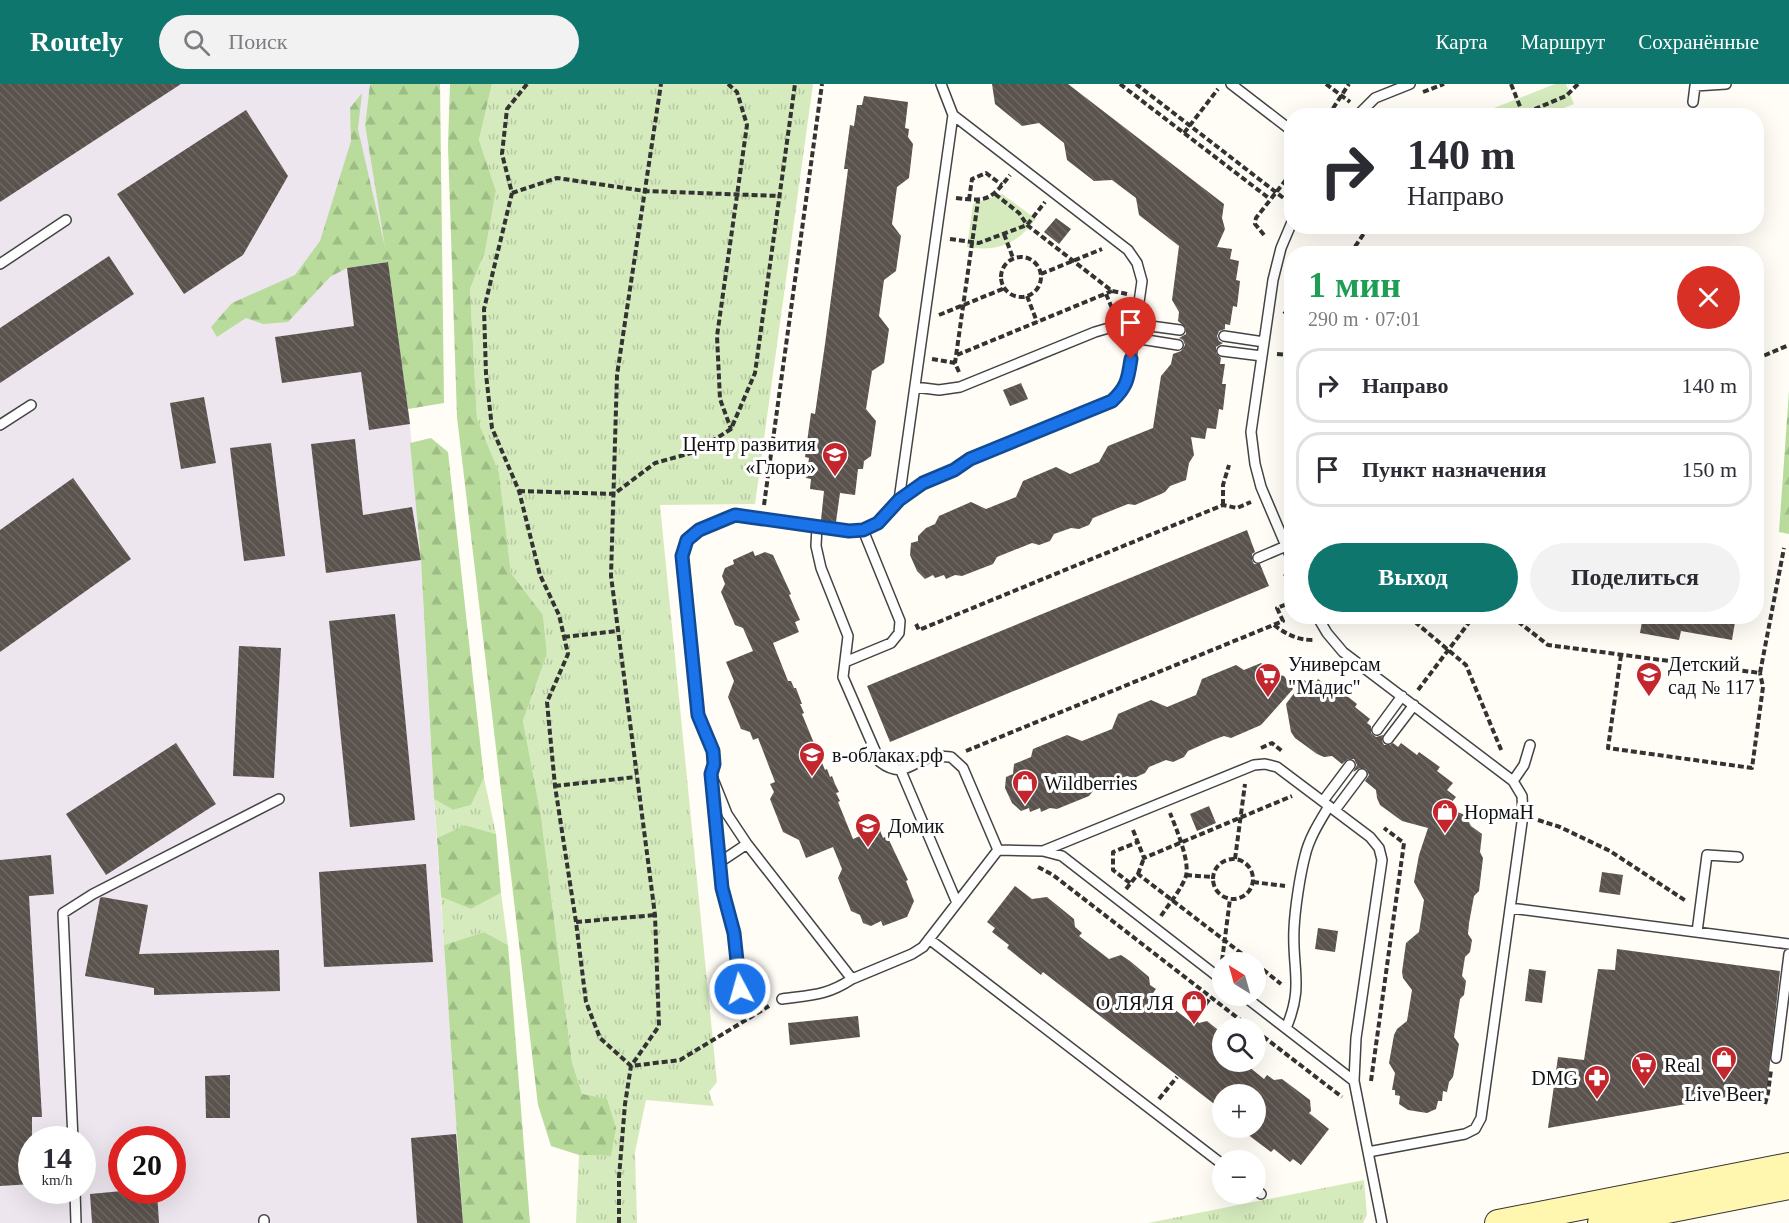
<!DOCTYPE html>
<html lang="ru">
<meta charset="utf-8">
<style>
:root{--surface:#fff;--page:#f2f2f3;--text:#2b2b33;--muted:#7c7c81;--line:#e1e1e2;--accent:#0f766e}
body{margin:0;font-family:Georgia,serif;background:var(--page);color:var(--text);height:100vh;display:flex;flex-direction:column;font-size:22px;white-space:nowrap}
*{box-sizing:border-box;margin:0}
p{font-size:20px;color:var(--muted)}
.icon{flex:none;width:33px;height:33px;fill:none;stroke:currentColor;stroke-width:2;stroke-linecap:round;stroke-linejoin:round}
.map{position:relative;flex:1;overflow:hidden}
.details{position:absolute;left:1284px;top:162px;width:480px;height:378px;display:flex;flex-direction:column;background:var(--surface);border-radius:24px;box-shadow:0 6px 24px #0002}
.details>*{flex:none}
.banner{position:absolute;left:1284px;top:24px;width:480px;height:126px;border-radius:24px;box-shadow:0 6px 24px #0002;background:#fff;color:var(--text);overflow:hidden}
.needle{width:39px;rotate:323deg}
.tools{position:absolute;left:1212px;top:868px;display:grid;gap:12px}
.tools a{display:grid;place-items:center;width:54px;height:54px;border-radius:50%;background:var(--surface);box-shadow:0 6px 24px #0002;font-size:30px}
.speed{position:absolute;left:18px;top:1042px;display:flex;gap:12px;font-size:30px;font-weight:700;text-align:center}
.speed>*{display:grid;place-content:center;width:78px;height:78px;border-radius:50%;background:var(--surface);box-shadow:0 6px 24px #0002;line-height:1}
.speed small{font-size:15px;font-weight:400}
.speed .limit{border:9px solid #d22;background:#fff;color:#111}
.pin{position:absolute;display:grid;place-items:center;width:51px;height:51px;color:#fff;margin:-62px -26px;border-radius:50% 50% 50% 0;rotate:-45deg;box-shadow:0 0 6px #0007}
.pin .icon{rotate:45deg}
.me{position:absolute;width:66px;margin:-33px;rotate:354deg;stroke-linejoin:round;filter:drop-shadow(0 0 4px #0008)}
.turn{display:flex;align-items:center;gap:21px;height:126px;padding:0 24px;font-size:27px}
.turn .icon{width:78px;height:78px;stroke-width:2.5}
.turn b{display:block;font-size:42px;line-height:51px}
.round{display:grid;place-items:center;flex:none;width:63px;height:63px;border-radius:32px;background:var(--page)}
.summary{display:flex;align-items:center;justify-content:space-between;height:102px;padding:0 24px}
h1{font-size:36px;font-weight:800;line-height:45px;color:#1e9e55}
.action{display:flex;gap:12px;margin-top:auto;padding:12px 24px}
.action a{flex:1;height:69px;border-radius:36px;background:var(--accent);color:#fff;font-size:24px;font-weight:800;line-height:69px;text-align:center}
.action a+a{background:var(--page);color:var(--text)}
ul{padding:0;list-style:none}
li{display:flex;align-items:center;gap:18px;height:75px;margin:0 12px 9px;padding:0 12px;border:3px solid var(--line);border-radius:24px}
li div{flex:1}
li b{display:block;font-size:22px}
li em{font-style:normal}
header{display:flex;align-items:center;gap:36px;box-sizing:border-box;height:84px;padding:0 30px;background:var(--accent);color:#fff}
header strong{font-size:28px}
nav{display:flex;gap:33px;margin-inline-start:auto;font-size:21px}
.search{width:420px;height:54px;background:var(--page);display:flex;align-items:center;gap:15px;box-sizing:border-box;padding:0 21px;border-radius:33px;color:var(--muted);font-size:22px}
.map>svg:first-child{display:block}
</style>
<header>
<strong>Routely</strong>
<div class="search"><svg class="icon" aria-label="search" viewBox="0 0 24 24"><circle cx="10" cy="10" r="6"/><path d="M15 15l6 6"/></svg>Поиск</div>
<nav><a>Карта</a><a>Маршрут</a><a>Сохранённые</a></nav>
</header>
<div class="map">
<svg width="1789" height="1139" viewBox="0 0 1789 1139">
<defs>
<pattern id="grass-tufts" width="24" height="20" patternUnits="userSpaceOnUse" patternTransform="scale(1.5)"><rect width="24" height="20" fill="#d5ebbd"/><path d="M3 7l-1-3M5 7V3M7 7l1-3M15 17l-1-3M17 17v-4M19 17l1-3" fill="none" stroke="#b6c8a1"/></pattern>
<pattern id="forest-firs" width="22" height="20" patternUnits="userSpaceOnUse" patternTransform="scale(1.5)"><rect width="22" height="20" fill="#b9dc9c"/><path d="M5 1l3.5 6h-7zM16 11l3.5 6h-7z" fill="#9ebc85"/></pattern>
<pattern id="building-back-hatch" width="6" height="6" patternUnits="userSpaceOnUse" patternTransform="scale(1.5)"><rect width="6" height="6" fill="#5a524d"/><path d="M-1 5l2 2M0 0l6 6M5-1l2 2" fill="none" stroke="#6d6662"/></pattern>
</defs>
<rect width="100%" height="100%" fill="#fffdf5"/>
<path fill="#eee6ef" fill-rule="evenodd" d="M0,0H370L365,41L388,178L410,340L421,476L434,715L463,1139H0ZM32,1056H82V1107H32ZM122,1056H172V1107H122Z"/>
<path fill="url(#grass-tufts)" d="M492,0H813L755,420L660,421L717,998L709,1008L714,1022L646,1016L635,1068L637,1139H576L579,1071L610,1072L582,1010L572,978L541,732L523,637L547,570L543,531L511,489L499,390L477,336L470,205L485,168L496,107L479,56Z
M484,694L496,750L465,741L437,754L434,715L453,726L471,721Z
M501,809L508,861L484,848L444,861L441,813L471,825Z
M1364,1096L1367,1131L1363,1139H1148Z"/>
<path fill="url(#forest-firs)" d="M370,0H440L444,319L408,325L387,178L347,184L330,193L288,238L263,240L246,234L217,253L211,243L232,219L295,191L320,157L351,57L350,24L362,9L358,45L385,163L365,41Z
M450,0H492L479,56L496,107L485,168L470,205L477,335L499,389L511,489L543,531L547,570L523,637L541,732L572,978L582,1010L607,1015L616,1044L611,1072L579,1071L551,1062L538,1021L457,333L448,62Z
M1789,307V450L1779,448Z
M431,354L448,368L484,694L471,721L453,726L434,715L421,476L410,359Z
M465,741L496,750L501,809L471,825L441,813L437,754Z
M484,848L508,861L530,1139H463L444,861Z"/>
<path fill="#d5ebbd" d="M1555,0H1566L1574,20L1546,31H1476Z
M1002,110L1036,135C1017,160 998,168 967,163L973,120Z"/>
<path fill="url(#building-back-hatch)" d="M0,0H181L0,118Z
M992,0H1068L1224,120L1222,134L1225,145L1217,163L1232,165L1230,175L1239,177L1236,196L1240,197L1237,223L1233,222L1230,241L1225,240V245L1219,247L1217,252L1219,257L1223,259L1216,263V269L1221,274L1220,280H1225L1222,300H1226L1223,326L1219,325L1216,345L1207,344L1205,355L1191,353L1194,371L1189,379L1186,396L1170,402L1165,408L1161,410L1135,421L1128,420L1093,434L1089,441L1079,445L1071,444L1054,450L1050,457L1039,461L1032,459L997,473L993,480L962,492L955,491L946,495L944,491L935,494L933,491L925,495L917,487L910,471L911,459L918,457V452L926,444L935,440L939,432L971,418L986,425L1016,413L1023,397L1056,383L1070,390L1099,378L1108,362L1153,344L1161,292L1171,280L1173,270L1181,267L1185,261L1183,256L1179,254L1186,250V244L1178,237L1179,228L1172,216L1179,162L1139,131L1136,114L1112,96L1094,97L1067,76L1064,59L1039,39L1022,42L995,20Z
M864,12L908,18L905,44L909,45L908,53L913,60L909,94L897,103L892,140L901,152L896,187L884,196L879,232L889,245L884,279L872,287L866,325L876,337L871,372L864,377L863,385H858L855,411L840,409L836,438L821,436L824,407L810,405L811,395L806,394L809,374L805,373L811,329L815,330L825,260L848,85H844L850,41L854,42L857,21H862Z
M246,26L288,92L243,171L184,210L117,110Z
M1056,134L1071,145L1059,160L1044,148Z
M109,172L134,210L0,299V244Z
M388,178L410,340L369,346L361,288L282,299L275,253L354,242L347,184Z
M1021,299L1028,315L1010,322L1003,306Z
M204,313L216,379L181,385L170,319Z
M355,355L363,431L412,423L421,476L326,489L311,360Z
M271,359L285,472L244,477L230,364Z
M73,394L131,475L0,568V446Z
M1247,446L1255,468L1252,470V476L1254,480H1260L1269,502L890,658L867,602Z
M753,467L755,472L765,468L773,471L791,510L789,511L800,536L795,538L799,548L773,559L788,597H791L794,604H796L802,620H800L804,629L802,630L825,686L827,685L830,693L832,692L835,700L839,708L836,709L840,717L838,718L853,755L879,744L883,754L887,752L908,796L906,797L914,817L907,833L883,842L881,837L871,842L863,839L860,831L851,827L838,794L842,785L833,763L806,774L799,756L783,748L770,715L774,708L770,700L775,698L758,654L753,656L750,648L741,645L728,613L734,597L726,578L753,567L743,544L735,541L721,508L725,500L722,492L725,484L734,480L733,476Z
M395,530L415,736L350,743L329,537Z
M1643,532H1736L1732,556L1681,547L1679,556L1640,549Z
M239,562L281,564L274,694L233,692Z
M1261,579L1275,590L1284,592L1293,605L1261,641L1231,654L1224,652L1213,656L1188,667L1184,673L1173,678L1166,676L1149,683L1145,689L1134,694L1127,692L1117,696L1093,707L1089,712L1057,725L1050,724L1041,728L1040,724L1030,728L1029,724L1021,727L1012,719L1005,704L1006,693L1013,690L1014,680L1031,673L1033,665L1067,651L1082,657L1112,645L1118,630L1151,616L1167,623L1196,611L1202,595L1236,581L1244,586Z
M1318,595L1334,607L1337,604L1357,620L1355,623L1370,635L1367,639L1371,642V649L1376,653L1383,651L1382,657L1384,661H1390L1393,659L1398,663L1401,659L1417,671L1419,668L1440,683L1437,687L1453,699L1447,706L1456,713L1447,724L1465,731L1471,742L1482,750L1480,768L1483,774L1479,807L1474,812L1469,839L1468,850L1472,856L1470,868L1465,873L1462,892L1466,897L1464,911L1460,915L1454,953L1459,960L1453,993L1449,998L1447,1008L1443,1007L1442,1017H1438L1436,1025L1427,1029L1408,1026L1399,1020L1400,1012L1395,1011V1006H1392L1395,989L1389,979L1394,951L1397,945L1407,937L1412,906L1403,894L1402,888L1406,859L1419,848L1424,816L1414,798L1419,771L1428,744L1402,737L1380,721L1377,714L1376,706L1365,697L1369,691L1366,685L1360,684L1353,688L1357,681L1354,675H1348L1342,680L1332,672L1324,673L1317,670L1295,654L1291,648L1286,620L1304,596L1313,602Z
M176,659L216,720L106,791L66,730Z
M1209,722L1216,739L1197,747L1190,730Z
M51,771L54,810L29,812L42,1033H32V1100L0,1102V776Z
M426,780L433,878L324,883L319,788Z
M1602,788L1623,791L1620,811L1599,808Z
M1015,802L1032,815L1047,813L1074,835L1075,843L1082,849L1079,852L1109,875L1121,871L1130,877L1149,893L1150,901L1156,905L1153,909L1191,938L1193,934L1199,939L1207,937L1222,949V978H1243L1264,995L1267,991L1274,996L1282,995L1310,1016L1311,1027L1309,1029L1329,1045L1301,1081L1293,1075L1290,1078L1274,1065L1271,1068L1239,1044H1256V1011H1222V1026L1043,888L1041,891L1007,864L1009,861L992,848L995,844L987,838Z
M102,813L148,821L139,870L279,866L280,907L154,911V904L85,892L100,814Z
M1318,844L1338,847L1335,868L1315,865Z
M1617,865L1780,887L1767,1006L1548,1044L1558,973L1584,976L1598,885L1615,886Z
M1529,885L1546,887L1542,919L1525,917Z
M858,932L860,953L790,961L788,939Z
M230,991V1034H206L205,992Z
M456,1050L463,1139H417L411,1054Z
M122,1107H157L159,1139H92L90,1110Z"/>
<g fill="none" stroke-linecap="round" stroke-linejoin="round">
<defs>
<path id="lane" d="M1231,0L1292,47
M1693,18L1695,2L1726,0
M953,31L1128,166L1137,179L1142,197L1128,295L1123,306L1112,317L970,374L954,386L923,399L899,416L878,439L863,446L849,447L735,431L699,446L687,456L682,472L698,631L713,667L714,680L711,690L727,730L747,760L852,895L912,870L923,863L998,766
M1357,32L1375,14L1410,0
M1292,138L1281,164L1273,196L1251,348L1255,380L1261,403L1292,476
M0,180L66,136
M1224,252L1264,258
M1134,254L1178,261
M1222,267L1262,272
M915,303L939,306L960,303L1095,248L1119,241L1136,240L1180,246
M0,341L31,321
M899,416L953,31L941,0
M817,442L816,462L821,484L848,552L843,593L880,678C905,697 912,675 937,672C941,672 947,673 951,673L963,684L998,766L1043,767L1062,772L1222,896
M1258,474L1286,462
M1317,532L1327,549L1343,568L1513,697L1522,712L1523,731L1481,1034L1475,1045L1465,1050L1368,1068
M845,578L891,559L899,549L900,537L863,446
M1377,646L1402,612
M1388,655L1414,621
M901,687L957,819
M1513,697L1524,681L1530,661
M712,702L722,804L734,849L740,905
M1323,717L1350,681
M1335,726L1362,690
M1043,767L1254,681L1265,680L1277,683L1370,753L1379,764L1382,776L1356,954L1354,997L1382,1139
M720,778L747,760
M1510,824L1789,860
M1697,848L1707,771L1738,773
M929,855L1222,1080
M1244,912L1354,997
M782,915C811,911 826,912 852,895
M1286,944C1304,903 1292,885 1294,845C1295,824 1300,791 1305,772C1309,754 1320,737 1329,722
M1776,974L1789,870
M73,1056L63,829L93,810L279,715
M1256,1105L1261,1110
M75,1107L76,1139
M264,1136V1139"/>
<path id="secondary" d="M1498,1139L1789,1082
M1601,1139L1789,1102"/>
</defs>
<use href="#lane" stroke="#444" stroke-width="12"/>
<use href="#secondary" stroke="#333" stroke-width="28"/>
<path stroke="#333" stroke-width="4" stroke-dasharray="6 3" stroke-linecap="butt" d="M527,0L507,25L502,70L512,109L484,225L486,290L492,344L519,407L540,491L559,531L568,570L547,618L555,702L576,838L586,918L600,954L631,982L680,976L769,922
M728,0L737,8L747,41L717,252L720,315L731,345
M1120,0L1270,115
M1136,0L1290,119
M1326,0L1350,18
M1511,0L1523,30
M1423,8L1444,0
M1328,32L1349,0
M1518,32L1566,12L1578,0
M1184,49L1218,5
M512,109L557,94L645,107L779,112
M995,110L1019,129L1027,141L1112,207L1127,210
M956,114C987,118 991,116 1010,91
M969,116L972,95L986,89L1002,101
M1286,125L1292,116
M1004,150L1013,174
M1264,151L1255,140L1256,134L1292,88
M950,155L979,159L1027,141L1045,118
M1350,170L1369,142
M1001 193a20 20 0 1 1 40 0a20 20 0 1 1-40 0Z
M1041,190L1102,165
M1106,210L1114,229
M1027,212L1037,238
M1284,230L1292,221
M939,231L1005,204
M1277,270L1292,271
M957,271L1112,207
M932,275L955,279
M1756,275L1789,261
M959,288L955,279L978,117
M519,407L614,410L655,379L695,368L731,345L755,289L795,0
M764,421L822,0
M1223,421V401L1229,381
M1285,490L1292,505
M1408,532L1466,581L1502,668
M1511,532L1548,561L1760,589L1784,464
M916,540L919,546L1223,421L1237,424L1251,418
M1274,541C1286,550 1297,556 1313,556
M564,553L617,547
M1621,571L1608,664L1752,684L1763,603L1760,589
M1418,606L1474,532
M1261,664L1272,659L1282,667
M966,667L1283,537L1277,524L1292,518
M555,702L636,693
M1538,736L1560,743L1610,767L1686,817
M1133,746L1144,774L1292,712
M1235,775L1245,700
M1213 795a20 20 0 1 1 40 0a20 20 0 1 1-40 0Z
M1038,783L1053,791L1252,945
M1138,790L1144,774
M1186,791L1212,793
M1253,798L1285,802
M1130,799L1113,786V768L1138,758
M1126,805L1138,790L1254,879
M1161,832C1169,820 1181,806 1186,792C1190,777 1176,744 1170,729
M576,838L655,831
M1222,877L1230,815
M1256,880L1281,900
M1195,935L1211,913
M1256,947L1342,1013
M1371,997L1404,759L1384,744
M1159,1015L1177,993
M1765,1020L1768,1009L1771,986
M619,1139V1093L625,1020L631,982L659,942L655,831L611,492L617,291L661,0"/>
<use href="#lane" stroke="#fff" stroke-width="9"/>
<use href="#secondary" stroke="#fff6b0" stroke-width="26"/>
</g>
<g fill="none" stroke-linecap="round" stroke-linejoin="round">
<defs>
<path id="route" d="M740,905L734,849L722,804L711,690L714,680L713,667L698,631L682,472L687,456L699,446L735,431L849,447L863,446L878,439L899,416L923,399L954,386L970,375L1112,317C1127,303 1128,295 1131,275"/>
</defs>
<use href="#route" stroke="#114b97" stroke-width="15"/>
<use href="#route" stroke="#1a73e8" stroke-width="10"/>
</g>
<defs>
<symbol id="school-pin" viewBox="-11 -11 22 30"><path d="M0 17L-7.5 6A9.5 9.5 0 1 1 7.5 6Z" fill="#c4262e" stroke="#fff"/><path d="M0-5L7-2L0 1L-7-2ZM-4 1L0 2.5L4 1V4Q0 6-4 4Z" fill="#fff"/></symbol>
<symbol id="supermarket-pin" viewBox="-11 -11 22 30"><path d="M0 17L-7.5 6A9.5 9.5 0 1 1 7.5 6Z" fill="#c4262e" stroke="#fff"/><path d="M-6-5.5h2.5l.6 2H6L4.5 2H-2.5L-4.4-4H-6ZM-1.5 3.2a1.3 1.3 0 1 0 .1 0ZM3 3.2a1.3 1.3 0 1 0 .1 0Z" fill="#fff"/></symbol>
<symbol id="shop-pin" viewBox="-11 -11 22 30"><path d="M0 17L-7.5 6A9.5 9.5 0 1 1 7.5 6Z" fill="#c4262e" stroke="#fff"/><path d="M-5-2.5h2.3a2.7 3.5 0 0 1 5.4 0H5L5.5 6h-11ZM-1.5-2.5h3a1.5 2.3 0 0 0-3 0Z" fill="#fff"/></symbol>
<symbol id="pharmacy-pin" viewBox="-11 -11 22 30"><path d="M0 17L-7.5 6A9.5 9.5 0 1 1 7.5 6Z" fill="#c4262e" stroke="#fff"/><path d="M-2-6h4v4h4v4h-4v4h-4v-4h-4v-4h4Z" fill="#fff"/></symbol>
</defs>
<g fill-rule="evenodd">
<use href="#school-pin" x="820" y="356" width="30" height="40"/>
<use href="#school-pin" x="1634" y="576" width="30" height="40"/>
<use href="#supermarket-pin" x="1253" y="577" width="30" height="40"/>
<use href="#school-pin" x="797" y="656" width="30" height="40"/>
<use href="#shop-pin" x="1010" y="684" width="30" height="40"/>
<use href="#shop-pin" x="1430" y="713" width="30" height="40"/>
<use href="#school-pin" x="853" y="727" width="30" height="40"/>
<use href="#shop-pin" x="1179" y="904" width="30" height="40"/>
<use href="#shop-pin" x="1709" y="960" width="30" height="40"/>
<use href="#supermarket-pin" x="1629" y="966" width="30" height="40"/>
<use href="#pharmacy-pin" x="1582" y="979" width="30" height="40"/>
</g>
<g text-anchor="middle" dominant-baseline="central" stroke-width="6" stroke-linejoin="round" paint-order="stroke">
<g font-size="20" fill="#111" stroke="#fff" text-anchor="start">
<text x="816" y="360" text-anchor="end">Центр развития<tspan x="816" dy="23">«Глори»</tspan></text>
<text x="1288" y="580">Универсам<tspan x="1288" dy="23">"Мадис"</tspan></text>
<text x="1668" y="580">Детский<tspan x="1668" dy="23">сад № 117</tspan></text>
<text x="832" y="671">в-облаках.рф</text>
<text x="1044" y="699">Wildberries</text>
<text x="1464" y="728">НормаН</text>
<text x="888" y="742">Домик</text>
<text x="1174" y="919" text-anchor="end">О ЛЯ ЛЯ</text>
<text x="1664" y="981">Real</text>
<text x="1578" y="994" text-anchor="end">DMG</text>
<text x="1724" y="1010" text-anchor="middle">Live Beer</text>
</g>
</g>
</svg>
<div class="tools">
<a><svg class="needle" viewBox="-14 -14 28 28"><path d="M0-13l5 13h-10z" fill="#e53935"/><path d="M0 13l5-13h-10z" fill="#7c7c81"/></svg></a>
<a><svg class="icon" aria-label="search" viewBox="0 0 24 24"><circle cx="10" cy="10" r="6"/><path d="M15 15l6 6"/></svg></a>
<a>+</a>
<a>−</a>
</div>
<div class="speed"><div>14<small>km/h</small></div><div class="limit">20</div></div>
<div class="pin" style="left:1131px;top:275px;background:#d93025"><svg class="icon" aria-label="arrive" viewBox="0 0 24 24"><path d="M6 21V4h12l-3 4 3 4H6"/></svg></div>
<svg class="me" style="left:740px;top:905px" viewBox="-20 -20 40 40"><circle r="17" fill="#1a73e8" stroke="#fff" stroke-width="3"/><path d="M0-11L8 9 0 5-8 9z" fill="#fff"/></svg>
<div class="banner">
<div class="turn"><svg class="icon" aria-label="right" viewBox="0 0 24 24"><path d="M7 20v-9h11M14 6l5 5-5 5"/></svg><div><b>140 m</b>Направо</div></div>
</div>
<section class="details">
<div class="summary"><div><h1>1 мин</h1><p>290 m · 07:01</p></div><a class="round" style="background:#d93025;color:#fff"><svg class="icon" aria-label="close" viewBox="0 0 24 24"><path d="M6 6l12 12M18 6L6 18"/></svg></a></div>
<ul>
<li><svg class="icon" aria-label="right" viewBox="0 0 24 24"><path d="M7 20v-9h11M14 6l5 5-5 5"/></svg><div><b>Направо</b></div><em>140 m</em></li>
<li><svg class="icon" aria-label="arrive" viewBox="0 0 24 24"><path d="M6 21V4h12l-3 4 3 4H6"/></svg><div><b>Пункт назначения</b></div><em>150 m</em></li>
</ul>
<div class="action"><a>Выход</a><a>Поделиться</a></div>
</section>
</div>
